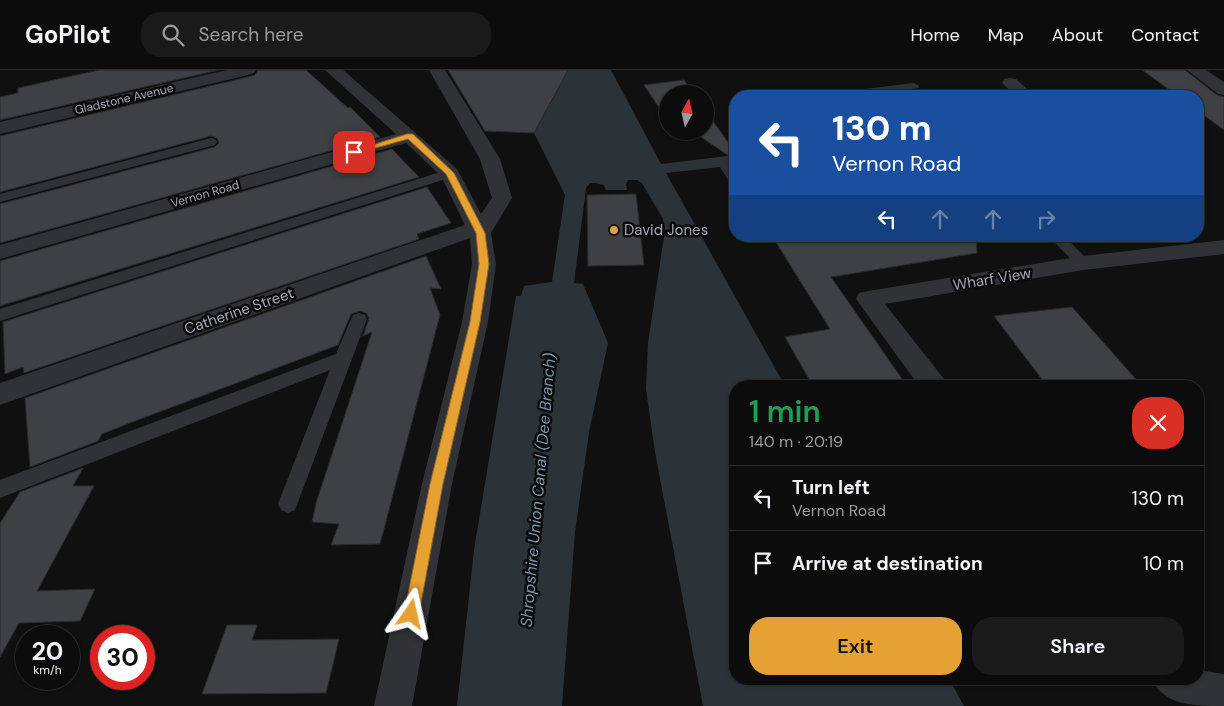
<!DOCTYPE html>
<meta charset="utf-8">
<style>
:root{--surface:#0c0c0d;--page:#1a1a1b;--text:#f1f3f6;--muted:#9a9b9d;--line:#2c2c2e;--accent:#e6a134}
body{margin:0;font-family:"DM Sans",sans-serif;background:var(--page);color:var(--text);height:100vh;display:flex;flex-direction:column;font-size:19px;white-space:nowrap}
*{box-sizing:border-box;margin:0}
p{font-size:16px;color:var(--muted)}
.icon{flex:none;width:28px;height:28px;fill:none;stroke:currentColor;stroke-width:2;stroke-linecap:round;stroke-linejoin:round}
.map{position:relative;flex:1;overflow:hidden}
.side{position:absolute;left:729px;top:310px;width:475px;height:305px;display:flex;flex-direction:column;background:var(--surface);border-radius:20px;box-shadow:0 1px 4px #0004,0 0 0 1px var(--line)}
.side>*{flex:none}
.hud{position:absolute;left:729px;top:20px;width:475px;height:152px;border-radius:20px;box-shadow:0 1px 4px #0004,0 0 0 1px var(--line);background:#1a4fa0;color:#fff;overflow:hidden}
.needle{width:32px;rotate:8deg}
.fabs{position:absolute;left:659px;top:15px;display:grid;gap:10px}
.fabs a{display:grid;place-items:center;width:55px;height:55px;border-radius:50%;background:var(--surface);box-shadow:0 1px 4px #0004,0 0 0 1px var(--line);font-size:25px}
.speed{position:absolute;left:15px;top:555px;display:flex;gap:10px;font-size:25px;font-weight:700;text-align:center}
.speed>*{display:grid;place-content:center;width:65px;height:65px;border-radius:50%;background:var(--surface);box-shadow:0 1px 4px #0004,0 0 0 1px var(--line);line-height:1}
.speed small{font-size:12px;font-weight:400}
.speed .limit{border:8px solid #d22;background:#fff;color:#111}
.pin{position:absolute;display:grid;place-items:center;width:42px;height:42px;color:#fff;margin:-21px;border-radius:10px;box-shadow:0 2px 8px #0006}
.me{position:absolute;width:55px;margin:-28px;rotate:11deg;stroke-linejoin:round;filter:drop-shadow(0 0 4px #0008)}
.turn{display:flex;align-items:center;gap:18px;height:105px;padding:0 20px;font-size:22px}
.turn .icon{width:65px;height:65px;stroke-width:2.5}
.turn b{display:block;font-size:35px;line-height:42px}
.lanes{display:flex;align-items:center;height:48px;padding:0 20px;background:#0003;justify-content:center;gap:25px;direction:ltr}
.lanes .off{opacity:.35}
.round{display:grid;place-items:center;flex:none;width:52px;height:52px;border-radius:20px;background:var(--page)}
.overview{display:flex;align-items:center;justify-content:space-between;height:85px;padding:0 20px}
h1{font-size:30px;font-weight:600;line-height:38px;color:#1e9e55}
.cta{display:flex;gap:10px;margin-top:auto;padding:10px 20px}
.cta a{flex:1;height:58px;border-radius:20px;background:var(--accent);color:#111;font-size:20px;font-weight:600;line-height:58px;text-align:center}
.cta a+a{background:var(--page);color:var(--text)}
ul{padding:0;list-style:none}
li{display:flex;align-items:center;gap:15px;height:65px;padding:0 20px;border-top:1px solid var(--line)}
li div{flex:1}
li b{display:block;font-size:19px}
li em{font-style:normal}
header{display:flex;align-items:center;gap:30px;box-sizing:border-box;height:70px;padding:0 25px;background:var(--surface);border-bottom:1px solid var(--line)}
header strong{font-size:24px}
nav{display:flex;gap:28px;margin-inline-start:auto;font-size:18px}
.search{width:350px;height:45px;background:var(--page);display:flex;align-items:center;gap:12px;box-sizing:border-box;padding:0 18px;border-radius:20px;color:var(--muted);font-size:19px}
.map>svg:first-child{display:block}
</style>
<header>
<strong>GoPilot</strong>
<div class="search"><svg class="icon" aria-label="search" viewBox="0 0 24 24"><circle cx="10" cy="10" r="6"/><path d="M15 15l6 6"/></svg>Search here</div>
<nav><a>Home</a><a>Map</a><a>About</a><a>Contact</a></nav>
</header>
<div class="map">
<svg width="1224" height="636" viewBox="0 0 1224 636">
<rect width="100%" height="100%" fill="#101011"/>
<path fill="#2b3339" d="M557,0H611L661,94L735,85V121L720,97L666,103L785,316H735V609H949L964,636H703L655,382L646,319L648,273L665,160L663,149L642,113L637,110H628L626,114L627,120H606L604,115L595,113H590L586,118L585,126L574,213L583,214L608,273L589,362L575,462L562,636H457L474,480L516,226H521L524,216L552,212L565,125L534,63L561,14Z"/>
<path fill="#3f4044" stroke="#2a2a2d" d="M99,0H219L0,50V27L18,23V18Z
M258,0H306L348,38L350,37L380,67L0,173V134L215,77L219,73L217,68L211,66L0,122V66L248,7L255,5Z
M448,0H568L534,63L485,61Z
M1142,0H1185L1217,25L1224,27V60L1198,41V26H1178Z
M684,10L694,24H668V44L660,39L644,15Z
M705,40L735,82V90L692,61H705Z
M392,79L419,107L0,236V191Z
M427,117L451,153L417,164L419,169L24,303L23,297L5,304L3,252Z
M636,124L644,195L588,196L587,125Z
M772,166H803L804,168L816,166H976L977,183L831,207L907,316H813L785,267L830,259Z
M426,186L441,219L430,218L440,245L380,474L331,475L339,454L312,452L316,433L372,262L363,266L369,248L366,243L360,241L351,244L338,275L127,354L102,364L98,371L30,397L25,328Z
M1072,237L1142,316H1047L994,246Z
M83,398L73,416H94L37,521L95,519L80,551L19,553L0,587V453L20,422Z
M227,555H257L252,570L339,569L326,623L202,624Z"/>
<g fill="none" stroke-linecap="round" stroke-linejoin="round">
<path fill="#313236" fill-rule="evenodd" d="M914,13L919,16L918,18L873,24L872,26H861L865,19Z
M211,68L215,69L217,72L215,75L0,132V124Z
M450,99L455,100L456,103L455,106L0,251V239Z
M1048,166H1064L1088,190L1090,193L1088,196H1078Z
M359,243L365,245L367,249L295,440L288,443L281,440L278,434L330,300L0,428V410L336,284L351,249L353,245Z"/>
<path fill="#313236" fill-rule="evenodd" d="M227,0H256L254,3L248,5L0,64V52Z
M325,0H343L457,99L481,144L492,128L480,89L429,0H445L500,89L512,128L491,163L496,194L488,252L452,414L412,636H374L422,414L462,252L472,194L470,168L0,335V313L465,155L441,106L406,73L0,189V175L396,64Z
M1187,0H1206L1224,12V25L1218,24Z
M1010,8L1016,9L1035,26H1016L1002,13L1004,9Z
M1224,170V184L1083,200L885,234L944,309L948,316H919L856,229L859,223L868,221L1083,186Z
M1198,600L1224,604V636C1194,636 1165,636 1151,609H1198Z"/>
</g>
<path fill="#e6a134" stroke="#966922" d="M407,64H413L454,103L485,163L489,194L480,252L443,414L419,544L416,549L411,551L406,549L404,544L430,414L470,252L479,194L476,163L446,104L408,69L354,84L350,82Z"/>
<circle fill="#e6a134" stroke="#0b0b0c" stroke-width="2" cx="614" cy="160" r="5"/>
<g text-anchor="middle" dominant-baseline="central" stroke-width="5" stroke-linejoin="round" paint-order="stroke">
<g font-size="12" fill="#a2a8b1" stroke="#0b0b0c">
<text transform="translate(124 29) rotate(-13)">Gladstone Avenue</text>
<text transform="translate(205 124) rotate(-16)">Vernon Road</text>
</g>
<g font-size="15" fill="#a2a8b1" stroke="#0b0b0c" text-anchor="start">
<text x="624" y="160">David Jones</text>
</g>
<g font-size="15" fill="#a2a8b1" stroke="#0b0b0c">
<text transform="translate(992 209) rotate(-9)">Wharf View</text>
<text transform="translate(239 241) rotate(-19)">Catherine Street</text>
</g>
<g font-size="16" font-style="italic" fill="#7a97ab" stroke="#0b0b0c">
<text transform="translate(538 420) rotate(-85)">Shropshire Union Canal (Dee Branch)</text>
</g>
</g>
</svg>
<div class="fabs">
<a><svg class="needle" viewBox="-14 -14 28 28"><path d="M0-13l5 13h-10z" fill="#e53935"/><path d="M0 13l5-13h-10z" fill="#9a9b9d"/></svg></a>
</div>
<div class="speed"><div>20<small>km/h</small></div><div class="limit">30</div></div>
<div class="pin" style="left:354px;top:82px;background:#d93025"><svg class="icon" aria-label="arrive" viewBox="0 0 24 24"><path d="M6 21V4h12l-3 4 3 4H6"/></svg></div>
<svg class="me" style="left:411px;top:544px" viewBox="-20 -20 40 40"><path d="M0-17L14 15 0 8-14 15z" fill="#e6a134" stroke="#fff" stroke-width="4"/></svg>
<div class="hud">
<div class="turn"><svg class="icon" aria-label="left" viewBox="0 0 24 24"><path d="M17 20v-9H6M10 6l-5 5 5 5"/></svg><div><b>130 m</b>Vernon Road</div></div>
<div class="lanes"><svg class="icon" aria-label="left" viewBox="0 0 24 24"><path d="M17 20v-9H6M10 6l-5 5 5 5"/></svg><svg class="icon off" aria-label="ahead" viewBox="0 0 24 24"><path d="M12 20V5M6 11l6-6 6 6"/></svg><svg class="icon off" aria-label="ahead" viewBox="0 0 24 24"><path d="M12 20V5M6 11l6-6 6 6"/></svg><svg class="icon off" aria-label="right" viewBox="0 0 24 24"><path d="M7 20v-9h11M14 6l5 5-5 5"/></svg></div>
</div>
<section class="side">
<div class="overview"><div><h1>1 min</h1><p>140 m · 20:19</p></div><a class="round" style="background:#d93025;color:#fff"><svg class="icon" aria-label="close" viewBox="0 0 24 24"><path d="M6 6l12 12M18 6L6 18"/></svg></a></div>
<ul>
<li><svg class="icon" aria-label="left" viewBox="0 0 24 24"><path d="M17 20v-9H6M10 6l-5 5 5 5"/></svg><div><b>Turn left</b><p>Vernon Road</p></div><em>130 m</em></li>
<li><svg class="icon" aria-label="arrive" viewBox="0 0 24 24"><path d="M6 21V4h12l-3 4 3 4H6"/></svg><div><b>Arrive at destination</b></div><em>10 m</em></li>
</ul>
<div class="cta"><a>Exit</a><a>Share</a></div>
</section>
</div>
